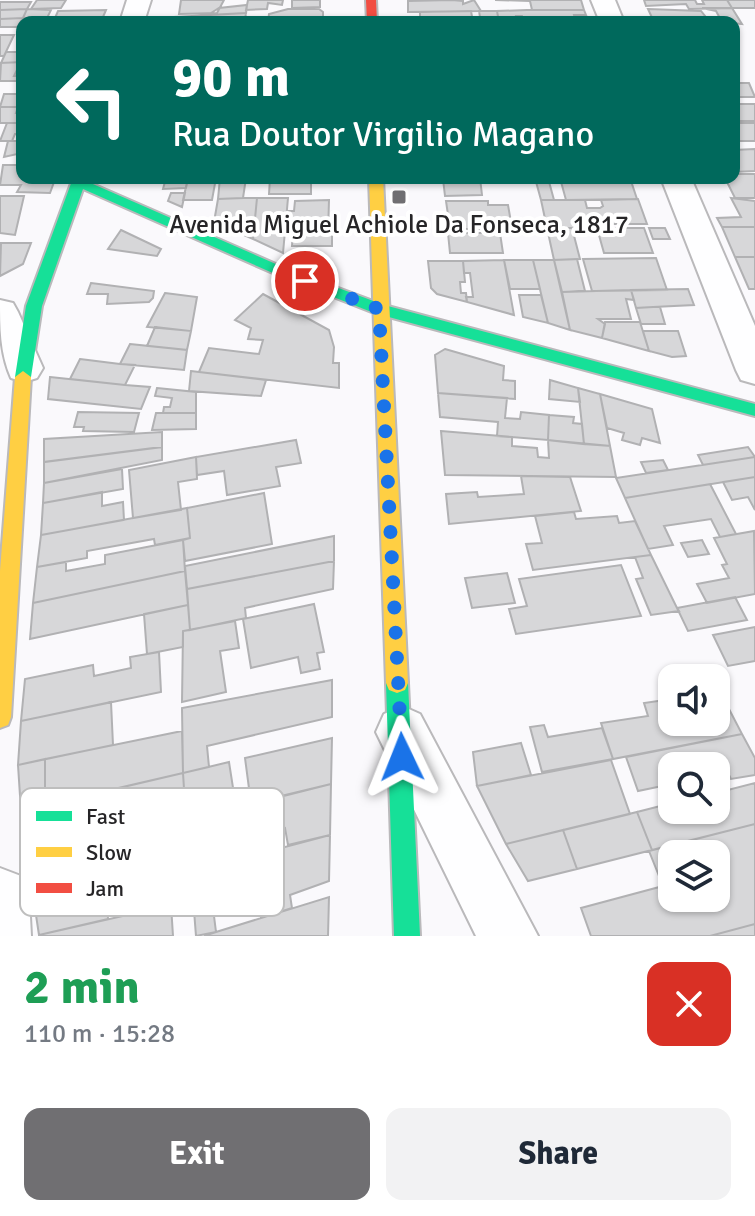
<!DOCTYPE html>
<meta charset="utf-8">
<style>
:root{--surface:#fff;--page:#f2f2f3;--text:#1f2937;--muted:#747a83;--accent:#706f72}
body{margin:0;font-family:Signika,sans-serif;background:var(--page);color:var(--text);height:100vh;display:flex;flex-direction:column;font-size:30px;white-space:nowrap}
*{box-sizing:border-box;margin:0}
p{font-size:26px;color:var(--muted)}
.icon{flex:none;width:44px;height:44px;fill:none;stroke:currentColor;stroke-width:2;stroke-linecap:round;stroke-linejoin:round}
.map{position:relative;height:936px;overflow:hidden}
.panel{display:flex;flex-direction:column;background:var(--surface);flex:1}
.panel>*{flex:none}
.guide{position:absolute;left:16px;top:16px;width:724px;height:168px;border-radius:16px;box-shadow:0 2px 6px #0004;background:#00695c;color:#fff;overflow:hidden}
.buttons{position:absolute;left:658px;top:664px;display:grid;gap:16px}
.buttons a{display:grid;place-items:center;width:72px;height:72px;border-radius:16px;background:var(--surface);box-shadow:0 2px 6px #0004;font-size:40px}
.pin{position:absolute;display:grid;place-items:center;width:68px;height:68px;color:#fff;margin:-34px;border:4px solid #fff;border-radius:50%;box-shadow:0 2px 8px #0007}
.me{position:absolute;width:88px;margin:-44px;rotate:358deg;stroke-linejoin:round;filter:drop-shadow(0 0 6px #0008)}
.turn{display:flex;align-items:center;gap:28px;height:168px;padding:0 24px;font-size:36px}
.turn .icon{width:104px;height:104px;stroke-width:2.5}
.turn b{display:block;font-size:56px;line-height:68px}
.round{display:grid;place-items:center;flex:none;width:84px;height:84px;border-radius:16px;background:var(--page)}
.overview{display:flex;align-items:center;justify-content:space-between;height:136px;padding:0 24px}
h1{font-size:48px;font-weight:700;line-height:60px;color:#1e9e55}
.action{display:flex;gap:16px;margin-top:auto;padding:16px 24px}
.action a{flex:1;height:92px;border-radius:16px;background:var(--accent);color:#fff;font-size:32px;font-weight:700;line-height:92px;text-align:center}
.action a+a{background:var(--page);color:var(--text)}
.map>svg:first-child{display:block}
</style>
<div class="map">
<svg width="755" height="936" viewBox="0 0 755 936">
<rect width="100%" height="100%" fill="#faf9fc"/>
<path fill="#d7d7d9" stroke="#b1b1b3" stroke-width="2" fill-rule="evenodd" d="M37,0H66L61,8L31,9Z
M181,0H224L217,13L179,14Z
M248,0H283L282,5L268,3L267,9L246,10Z
M292,0H320V7L292,8Z
M452,0L463,1V4L474,0L481,11L408,12V1Z
M581,0L584,10H532L530,1L495,0Z
M644,0H695L697,4H704L702,0H727L732,8L689,9L686,4L646,6Z
M727,0H755V8H732Z
M0,2H31L27,9L0,10Z
M247,5L246,13L208,15L219,8Z
M702,8H732L742,24L722,22L716,11Z
M27,9L51,10L47,18H23Z
M27,9L23,18L0,19V10Z
M288,9H319L323,12V22H268L269,14Z
M648,9L701,11L709,21L654,22Z
M106,10L103,17L55,18L58,11Z
M527,10H584L586,15H574L576,22H524L522,16H516L517,22H499L497,11Z
M471,11L473,22H420V12Z
M479,11H497L499,22H473L472,17H480Z
M246,13L245,20L154,22L156,18Z
M115,17L113,22H22L18,26L23,18Z
M23,18L18,27H0V19Z
M0,35H14L4,56H0Z
M6,52H22V62L1,63Z
M21,62L14,76H22V81H0L1,63Z
M734,83H749L755,97H734Z
M4,94H22V107H0Z
M734,104H755V121H734Z
M0,107H18L16,113H22V123H0Z
M7,123H22V134H15L12,141H0Z
M734,123H755V141H734Z
M8,141H22V153L4,157Z
M755,149V171L734,172V150Z
M3,165H22V178L54,182L50,193L17,192L21,185H0Z
M734,174H755V198H735L725,178H734Z
M166,178H188L186,188L163,189Z
M188,178H216L212,200H183Z
M220,178H246L243,198L218,199Z
M270,178H311V194H269Z
M480,178L482,195L445,196L443,179Z
M535,178H548L554,200H541Z
M560,178H630L637,199L566,200Z
M171,193H185L182,207L168,201Z
M0,196H24L15,235L0,233Z
M243,198H257L253,239L214,222L218,199Z
M257,198H288L283,253L253,239Z
M731,198L755,201V227H722L717,218L741,217Z
M638,199L647,224H591L592,228H547L541,200H585L587,208H600L603,206L601,200Z
M329,200L328,235H332V246H292L293,231H285L287,211H294L295,201Z
M446,201H488V205H508L511,222H483L484,229H450Z
M722,227H755V257H735Z
M547,228H572L580,259L554,260Z
M597,228H644L653,253H604Z
M649,228H665L670,239H653Z
M121,230L161,249L157,256L108,249Z
M448,233H500L503,253H450Z
M1,243H31L23,264L0,276Z
M735,257H755V289H749Z
M656,258L667,290L592,291L583,259Z
M577,259L585,291L562,292L554,260Z
M504,260L514,315L467,302L466,297H473L470,273H464L463,261Z
M504,260H533L540,289H510Z
M533,260H554L570,330L548,323Z
M428,261H463L465,282H460L461,293H466L467,302L437,294L431,288Z
M91,283L154,291L153,298L149,302L107,304L108,294H87Z
M688,289L694,305L653,307L636,308L631,290Z
M631,290L634,300L626,299L631,319H598L605,324L602,338L570,330L562,292Z
M165,293L197,297L191,331L147,327Z
M263,294L329,330L334,347L333,363H339V388L199,372L209,348L259,354L263,340L248,339L251,328L235,320Z
M519,295H541L548,323L523,317Z
M653,307H660L665,324H641L636,308Z
M605,322H640L649,351L602,338Z
M155,327L191,331L187,350L147,346Z
M643,331H678L686,356L672,357L649,351Z
M130,344L187,350L184,370L120,364Z
M445,349L504,366L503,380L515,381V399L438,393L435,355Z
M80,359L120,364L135,365L125,385L70,379Z
M191,371L199,372L266,380L261,396L189,391Z
M50,377L125,385L150,387L141,409L48,399Z
M550,380L578,388L580,402L549,399Z
M157,388L196,392V413H163L164,407H170L172,398L155,396Z
M578,388L600,394L610,446L584,444Z
M438,393L507,398L505,418L520,419L521,412L549,415L548,440L497,436L498,422L440,417Z
M600,394L652,409L660,443L642,438L640,445L622,440L624,433L607,428Z
M78,412L139,413L134,432L83,431L84,427H74Z
M156,413H196V429L152,430Z
M549,415L574,417L573,423L582,424L584,444L548,440Z
M441,431L512,437V446L537,448L538,457L549,458L548,440L610,446L616,477L445,475Z
M162,432V447L44,462V439Z
M296,440L301,463L276,467L280,486L227,495L224,471L197,475L196,457Z
M162,447V460L44,483V462Z
M748,447L755,457L703,465L698,455Z
M196,457L197,479L178,482L181,510L133,518L129,470Z
M755,457V477L625,498L616,478Z
M663,460L668,470L646,473L641,462Z
M122,469L123,489L43,503L44,483Z
M521,476L570,477L581,511L449,524L446,494L477,492L478,497L524,494Z
M755,477V510L748,497L732,500L723,482Z
M710,484L736,534L720,537L711,519L664,526L673,545L648,549L625,498Z
M102,492V506L123,502L124,520L41,535L43,503Z
M264,493L272,544L185,561L183,540L190,538L187,508Z
M187,508L190,538L155,545L154,539L87,551V558L37,567L41,535Z
M574,512L576,519L617,516L619,523L635,521L651,555L533,570L526,544L542,543L535,516Z
M754,531L755,594L707,603L697,584L729,578L722,565L727,564L714,538Z
M334,536V561L187,589L185,566Z
M183,540L185,571L33,603L37,567L66,562V571L105,564V555Z
M702,540L709,554L688,557L681,543Z
M651,555L677,608L679,611L651,615L636,579L643,578L635,557Z
M334,561L333,589L245,608L246,618L190,630L187,589Z
M621,565L641,616L516,634L509,609L527,606L519,579Z
M185,571L188,605L30,639L33,603Z
M507,573L515,603L472,608L465,578Z
M735,597L747,620L688,631L677,608Z
M314,604L324,652L317,653L320,669L301,673L298,657L251,668L243,619Z
M188,605L190,630L183,631V647L147,654L144,614Z
M235,621L239,648L220,651L226,692L182,702L183,631Z
M755,627V661L728,666L713,635Z
M159,652L161,692L21,721L25,679L93,665L94,676L131,668L130,657Z
M332,680V717L207,746L209,767L183,773L182,708Z
M716,684L742,734L613,759L601,723L648,716L644,703L672,699V722H716Z
M111,702L113,745L18,765L21,721Z
M544,725L548,737L602,728L613,759L542,772L530,727Z
M182,731L183,773L45,805V759Z
M742,734L755,758V775L731,779L728,773L716,776V766H672V784L638,791L626,757Z
M332,738L331,784L277,797L275,790L250,796L245,758Z
M521,743L531,775L477,786L473,752Z
M45,759V805L21,811L18,765Z
M611,760L630,814L506,844L477,786Z
M229,762L236,807L186,820L183,773Z
M183,773L186,820L167,824V816L68,838V847L27,856L21,811Z
M755,783V824L652,850L637,812L672,803V810H716V793Z
M331,784L330,835L288,845L285,828L233,843L235,860L178,875L172,824Z
M637,812L652,850L577,869L563,830Z
M172,824L178,875L191,872L193,899L158,907L157,887L107,899L108,919L39,935L27,856Z
M755,824V924L710,936H591L581,908L663,886L649,851ZM672,854H716V898H672Z
M563,830L577,869L528,881L506,844Z
M330,835L329,881L290,895L292,908L261,918L258,902L214,916L216,932L196,936L191,872Z
M329,897L328,936H204L216,932Z
M171,905L173,936H39V935Z
M755,924V936H710Z"/>
<g fill="none" stroke-linecap="round" stroke-linejoin="round">
<defs>
<path id="street" d="M127,0H151L144,22H120Z
M591,0H615L624,22H600Z
M661,178H691L755,326V384L741,380L736,370Z
M0,300L13,303L18,312L43,368L37,378L24,382L11,378C0,353 0,327 0,300Z
M402,706L420,714L538,936H476L376,732L384,714Z
M0,868L21,876L29,897L31,936H0Z"/>
<path id="fast" d="M73,178H87L86,181L285,268L384,305L755,404V416L374,313L275,274L83,189L42,306L31,377L23,383L17,381L15,377L26,306Z
M397,673L405,676L408,683L420,936H394L386,683L389,676Z"/>
<path id="slow" d="M369,178H383L408,683L405,690L397,693L389,690L386,683Z
M23,371L31,377L11,717L8,725L0,728V571L15,377Z"/>
<path id="jam" d="M366,0H376L377,22H367Z"/>
</defs>
<use href="#street" stroke="#bab9bb" stroke-width="4"/>
<use href="#fast" stroke="#bab9bb" stroke-width="4"/>
<use href="#slow" stroke="#bab9bb" stroke-width="4"/>
<use href="#jam" stroke="#bab9bb" stroke-width="4"/>
<use href="#street" fill="#fefeff" fill-rule="evenodd"/>
<use href="#fast" fill="#16e098" fill-rule="evenodd"/>
<use href="#slow" fill="#ffcf43" fill-rule="evenodd"/>
<use href="#jam" fill="#f24e42" fill-rule="evenodd"/>
</g>
<g fill="none" stroke-linecap="round" stroke-linejoin="round">
<path stroke="#1a73e8" stroke-width="14" stroke-dasharray="0 25.2" d="M305,281L379,309L402,757"/>
</g>
<rect fill="#706f72" stroke="#fff" stroke-width="3" x="391" y="189" width="16" height="16" rx="4"/>
<g text-anchor="middle" dominant-baseline="central" stroke-width="8" stroke-linejoin="round" paint-order="stroke">
<g font-size="26" fill="#262527" stroke="#fff">
<text x="399" y="225">Avenida Miguel Achiole Da Fonseca, 1817</text>
</g>
</g>
<rect x="20" y="788" width="264" height="128" rx="12" fill="#fff" stroke="#bebebe" stroke-width="2"/>
<rect x="36" y="811" width="36" height="10" fill="#16e098"/>
<rect x="36" y="847" width="36" height="10" fill="#ffcf43"/>
<rect x="36" y="883" width="36" height="10" fill="#f24e42"/>
<g font-size="22" fill="#262527">
<text x="86" y="824">Fast</text>
<text x="86" y="860">Slow</text>
<text x="86" y="896">Jam</text>
</g>
</svg>
<div class="buttons">
<a><svg class="icon" aria-label="sound" viewBox="0 0 24 24"><path d="M4 9h4l5-4v14l-5-4H4zM17 9q2 3 0 6"/></svg></a>
<a><svg class="icon" aria-label="search" viewBox="0 0 24 24"><circle cx="10" cy="10" r="6"/><path d="M15 15l6 6"/></svg></a>
<a><svg class="icon" aria-label="layers" viewBox="0 0 24 24"><path d="M12 4l9 5-9 5-9-5zM3 14l9 5 9-5"/></svg></a>
</div>
<div class="pin" style="left:305px;top:281px;background:#d93025"><svg class="icon" aria-label="arrive" viewBox="0 0 24 24"><path d="M6 21V4h12l-3 4 3 4H6"/></svg></div>
<svg class="me" style="left:402px;top:757px" viewBox="-20 -20 40 40"><path d="M0-17L14 15 0 8-14 15z" fill="#1a73e8" stroke="#fff" stroke-width="4"/></svg>
<div class="guide">
<div class="turn"><svg class="icon" aria-label="left" viewBox="0 0 24 24"><path d="M17 20v-9H6M10 6l-5 5 5 5"/></svg><div><b>90 m</b>Rua Doutor Virgilio Magano</div></div>
</div>
</div>
<section class="panel">
<div class="overview"><div><h1>2 min</h1><p>110 m · 15:28</p></div><a class="round" style="background:#d93025;color:#fff"><svg class="icon" aria-label="close" viewBox="0 0 24 24"><path d="M6 6l12 12M18 6L6 18"/></svg></a></div>
<div class="action"><a>Exit</a><a>Share</a></div>
</section>
